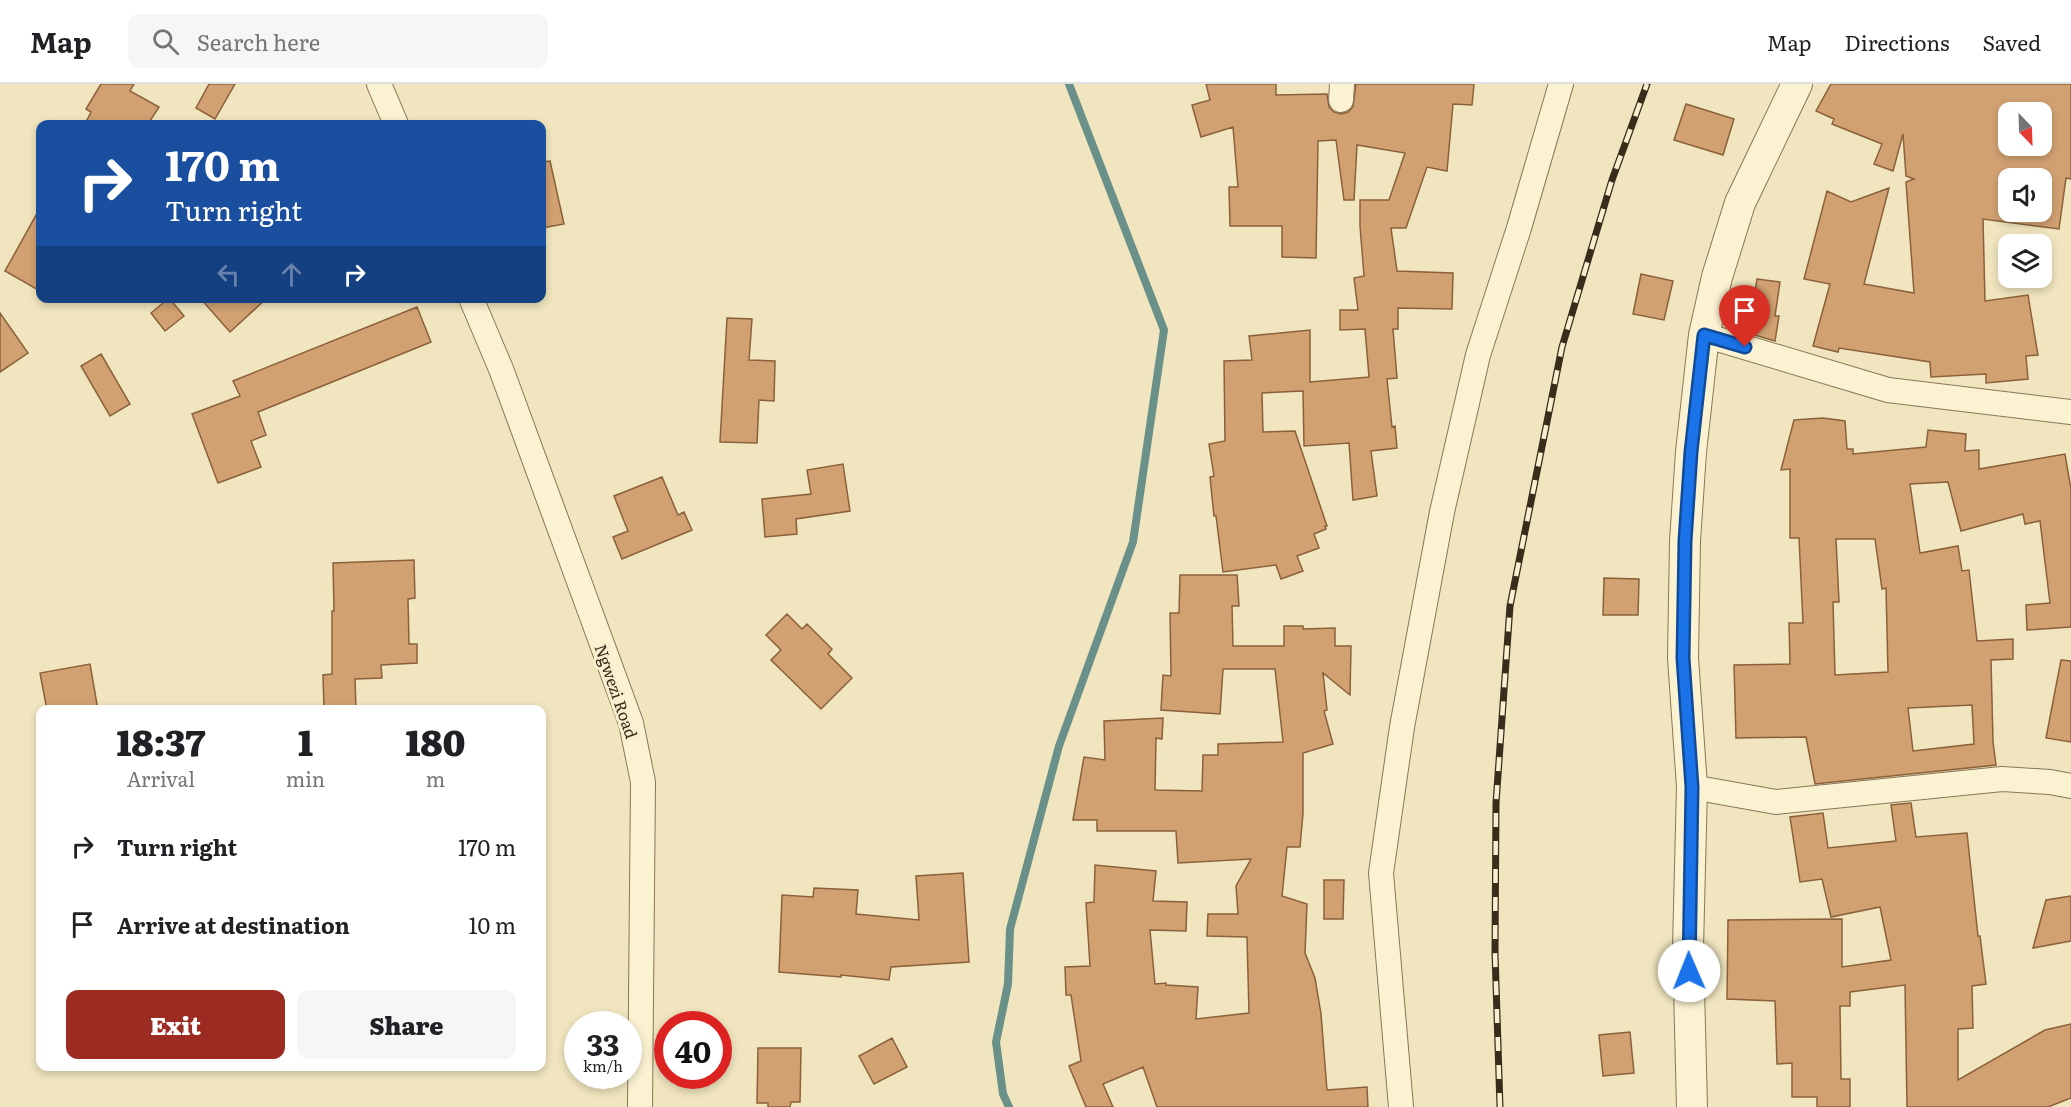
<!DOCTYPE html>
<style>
:root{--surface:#fff;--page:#f6f6f6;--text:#202124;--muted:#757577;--line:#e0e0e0;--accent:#9c2c22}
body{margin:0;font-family:Literata,serif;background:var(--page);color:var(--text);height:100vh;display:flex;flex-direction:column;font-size:22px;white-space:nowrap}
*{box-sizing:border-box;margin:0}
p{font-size:20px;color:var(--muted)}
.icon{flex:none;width:33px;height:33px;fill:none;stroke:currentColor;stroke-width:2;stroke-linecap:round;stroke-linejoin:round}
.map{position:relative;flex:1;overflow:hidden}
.panel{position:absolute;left:36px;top:621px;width:510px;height:366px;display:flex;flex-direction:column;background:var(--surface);border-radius:12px;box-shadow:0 3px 9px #0003}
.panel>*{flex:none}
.top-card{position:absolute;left:36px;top:36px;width:510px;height:183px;border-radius:12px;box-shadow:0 3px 9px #0003;background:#1a4fa0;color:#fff;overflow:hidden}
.needle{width:39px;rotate:157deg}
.controls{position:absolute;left:1998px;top:18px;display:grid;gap:12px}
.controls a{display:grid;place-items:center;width:54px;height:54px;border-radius:12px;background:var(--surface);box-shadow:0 3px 9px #0003;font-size:30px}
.speed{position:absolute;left:564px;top:927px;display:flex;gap:12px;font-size:30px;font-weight:700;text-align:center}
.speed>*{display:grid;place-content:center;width:78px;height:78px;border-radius:50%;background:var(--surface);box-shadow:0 3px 9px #0003;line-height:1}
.speed small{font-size:15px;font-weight:400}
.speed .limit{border:9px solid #d22;background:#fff;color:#111}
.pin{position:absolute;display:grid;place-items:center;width:51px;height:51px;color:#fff;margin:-62px -26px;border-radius:50% 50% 50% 0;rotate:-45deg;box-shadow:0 0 6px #0007}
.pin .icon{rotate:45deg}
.me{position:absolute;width:66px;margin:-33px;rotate:359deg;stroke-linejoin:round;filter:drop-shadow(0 0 4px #0008)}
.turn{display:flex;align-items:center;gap:21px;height:126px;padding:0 30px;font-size:27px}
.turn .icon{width:78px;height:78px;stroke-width:2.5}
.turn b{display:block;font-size:42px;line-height:51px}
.lanes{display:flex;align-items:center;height:57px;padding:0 30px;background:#0003;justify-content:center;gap:30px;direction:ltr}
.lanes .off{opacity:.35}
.eta{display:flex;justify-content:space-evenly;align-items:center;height:102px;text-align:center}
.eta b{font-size:36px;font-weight:800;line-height:42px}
.primary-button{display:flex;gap:12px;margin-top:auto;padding:12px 30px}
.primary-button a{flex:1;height:69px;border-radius:12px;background:var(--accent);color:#fff;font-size:24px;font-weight:800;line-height:69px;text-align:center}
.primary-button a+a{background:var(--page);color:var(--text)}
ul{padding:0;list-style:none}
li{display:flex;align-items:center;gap:18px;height:78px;padding:0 30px}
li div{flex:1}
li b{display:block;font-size:22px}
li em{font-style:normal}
header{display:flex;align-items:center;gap:36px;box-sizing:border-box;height:84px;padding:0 30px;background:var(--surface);border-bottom:2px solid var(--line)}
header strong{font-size:28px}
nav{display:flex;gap:33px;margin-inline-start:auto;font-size:21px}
.search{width:420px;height:54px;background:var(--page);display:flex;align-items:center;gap:15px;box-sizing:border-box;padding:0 21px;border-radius:12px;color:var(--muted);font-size:22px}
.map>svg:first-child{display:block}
</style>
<header>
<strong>Map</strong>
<div class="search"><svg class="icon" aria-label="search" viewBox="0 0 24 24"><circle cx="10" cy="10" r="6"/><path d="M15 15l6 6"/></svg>Search here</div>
<nav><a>Map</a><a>Directions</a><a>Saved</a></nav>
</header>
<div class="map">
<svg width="2071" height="1023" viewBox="0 0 2071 1023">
<rect width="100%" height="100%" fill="#f0e5be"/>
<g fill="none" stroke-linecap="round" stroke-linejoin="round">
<path stroke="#699089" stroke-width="8" d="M1009,1023L1003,1010L996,958L1008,900L1010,845L1059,662L1133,458L1164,246L1069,0"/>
</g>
<path fill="#d1a172" stroke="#8a613a" stroke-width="1.5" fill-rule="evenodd" d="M101,0H134L130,7L159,23L148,40H85L91,28L86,25Z
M209,0H235L215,35L196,24Z
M1206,0H1276V11L1327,10L1329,23L1334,28L1341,30L1348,28L1353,23L1356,0H1474L1472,21L1453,20L1447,87L1427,83L1406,144H1391L1397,187L1453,189L1452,225L1398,224V245H1393L1397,294L1387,295L1392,343L1395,342L1397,364L1371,367L1377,412L1353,416L1349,359L1304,362L1303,307L1262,309L1263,348L1295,347L1327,442H1325L1326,445L1314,450L1319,464L1297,472L1303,487L1281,495L1276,481L1223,488L1216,432H1214L1210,393L1214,392L1209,360L1225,357L1224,277L1252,276L1249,252L1310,246V298L1369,293L1365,245L1340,246V226H1358L1354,194L1364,192L1360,142V116H1389L1405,69L1357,61L1354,116H1344L1336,56L1318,57L1316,174L1282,173V142H1230L1229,103H1238L1233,43L1201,53L1192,21L1210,16Z
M1831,0H2071V95L2066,94L2059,145L1983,135L1985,217L2028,211L2038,271L2026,272L2028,295L1986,299V290L1931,293L1930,278L1839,264L1838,268L1813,262L1830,200L1804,195L1827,107L1851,118L1889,104L1864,200L1914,209L1906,98L1914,95L1906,92L1903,50L1893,87L1874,80L1882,60L1832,40L1834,35L1816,27ZM2008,28H2042V62H2008ZM2008,94H2042V128H2008Z
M1686,20L1734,35L1723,71L1674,56Z
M550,77L564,140L542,144V78Z
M40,124V207L5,187Z
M1641,190L1673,197L1664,236L1633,230Z
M1757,195L1780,198L1775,232H1779L1775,257L1748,249Z
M169,214L184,232L165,247L151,229Z
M200,214H267L230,248Z
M417,223L431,258L258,328L266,351L251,357L261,383L218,399L192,330L240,312L233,297Z
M0,229L28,269L0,288Z
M727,234L752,235L749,276L775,277L774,317L759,316L757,359L720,358Z
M101,270L130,320L110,332L81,282Z
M1823,334L1845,337L1847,365H1853V370L1926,363L1928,346L1966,350L1965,367L1979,366V385L2065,370L2071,405V543L2027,546L2026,521L2050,519L2040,437L2025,440L2023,430L1961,447L1948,398L1910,400L1920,469L1958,462L1962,487L1969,486L1977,557L2013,555V575L1991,576L1993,658L1996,681L1815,700L1806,653L1736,654L1734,581L1790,580L1789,539H1803L1799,454H1790V385L1781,386L1794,336ZM1836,455H1875L1882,505L1886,504L1888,588L1835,591L1833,518H1839ZM1972,621L1974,660L1913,667L1908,624Z
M843,380L850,427L796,435L797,450L765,453L762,415L811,410L807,386Z
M662,393L678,431L684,428L692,446L622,475L613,453L628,447L614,412Z
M414,476L415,514L408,515L409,560H417V579L381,581L382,594L355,595L356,626H324L323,591L332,590V527H334L333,479Z
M1180,491H1237L1239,522H1232L1233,562H1284V542H1303V545L1335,544V562H1351L1350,611L1323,589L1327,626L1324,627L1333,660L1303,669V729L1300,763H1287L1282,812L1307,820L1305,869L1315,894L1321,930L1327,1006L1367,1003L1368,1023H1157L1143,983L1103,1000L1113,1023H1086L1069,982L1081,977L1071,911H1066L1065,883L1090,882L1086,819L1094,818L1095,781L1156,787L1153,817L1187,818L1186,847L1150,846L1155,900L1166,899V901L1198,903L1196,935L1249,929L1247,853L1207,852L1208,830H1238L1236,802L1251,775L1178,779L1176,747H1097V736H1073L1084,673L1105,676L1104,637L1163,634L1162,655L1156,654L1155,706L1202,707L1203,671H1218V660L1283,658L1275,585H1223L1220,630L1161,626L1163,591L1171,592L1170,529H1179Z
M1604,494L1639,495L1638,531H1603Z
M787,530L802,545L807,540L832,565L828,570L852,594L821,625L771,576L781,566L766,551Z
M2061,576L2071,577V658L2046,654Z
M90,580L98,626H47L40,589Z
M1911,719L1916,753L1967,749L1978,852H1980L1986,900L1972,902L1973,944L1958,945V996L2045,946L2071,940V1014L2048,1023H1907L1905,901L1850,908V922H1840L1841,995H1850V1023H1817V1013H1792V979L1777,980L1775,917L1727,915L1728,836L1842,835V883L1891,876L1880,823L1831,833L1822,795L1800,798L1790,733L1823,729L1828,764L1896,757L1891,721Z
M963,789L969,878L891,883L889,896L841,891V893L779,888L782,811L813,813L814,804L858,806L856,830L919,836L916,792Z
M1324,796H1344L1343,835H1324Z
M2071,812V857L2033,864L2046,816Z
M1630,948L1634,989L1603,992L1599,951Z
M892,954L907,983L874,1000L859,972Z
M758,964H801L800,1018H791L790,1023H768V1019H757Z"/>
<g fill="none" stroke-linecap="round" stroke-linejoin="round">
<defs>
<path id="minor" d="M379,0L396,40
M1341,16L1342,0
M471,214L501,285L631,639L643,698L640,1023
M1704,251L1888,306L2071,328
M1692,703L1776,718L2002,695L2050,698L2071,702
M1401,1023L1381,789L1402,643L1442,428L1478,271L1519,144L1561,0"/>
<path id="tertiary" d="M1692,1023L1688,864L1692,703L1683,574L1685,457L1691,368L1704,251L1717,193L1740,119L1797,0"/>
</defs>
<use href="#minor" stroke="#897656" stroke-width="26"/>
<use href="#tertiary" stroke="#897656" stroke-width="32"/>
<use href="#minor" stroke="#fbf2d2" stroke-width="24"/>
<use href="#tertiary" stroke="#fbf2d2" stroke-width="30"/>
<defs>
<path id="rail" d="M1500,1023L1495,869L1496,719L1510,522L1562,263L1612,96L1647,0"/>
</defs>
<use href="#rail" stroke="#382c1b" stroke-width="7"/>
<use href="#rail" stroke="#f7efce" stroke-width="4.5" stroke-dasharray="14" stroke-linecap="butt"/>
</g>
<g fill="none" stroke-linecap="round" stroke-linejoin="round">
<defs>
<path id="route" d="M1689,887L1692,703L1683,574L1685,457L1691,368L1704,251L1745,263"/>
</defs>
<use href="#route" stroke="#114b97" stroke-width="15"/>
<use href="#route" stroke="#1a73e8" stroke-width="10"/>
</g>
<g text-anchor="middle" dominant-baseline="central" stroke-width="6" stroke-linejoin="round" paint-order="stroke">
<g font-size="16" fill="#382c1b" stroke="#f7efce">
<text transform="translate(617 607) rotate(71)">Ngwezi Road</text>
</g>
</g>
</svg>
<div class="controls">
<a><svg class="needle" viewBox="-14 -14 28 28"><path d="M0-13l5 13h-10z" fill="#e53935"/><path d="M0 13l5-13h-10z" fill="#757577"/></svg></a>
<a><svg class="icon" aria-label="sound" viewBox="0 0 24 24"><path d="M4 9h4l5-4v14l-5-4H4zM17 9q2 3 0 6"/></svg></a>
<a><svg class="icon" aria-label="layers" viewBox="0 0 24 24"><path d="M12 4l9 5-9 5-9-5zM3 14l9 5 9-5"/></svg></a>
</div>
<div class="speed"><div>33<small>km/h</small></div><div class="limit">40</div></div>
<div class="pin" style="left:1745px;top:263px;background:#d93025"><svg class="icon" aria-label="arrive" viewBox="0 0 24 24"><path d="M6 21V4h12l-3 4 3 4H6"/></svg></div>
<svg class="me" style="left:1689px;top:887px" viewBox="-20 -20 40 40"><circle r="19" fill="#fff"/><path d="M0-13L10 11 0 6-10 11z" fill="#1a73e8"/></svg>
<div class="top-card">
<div class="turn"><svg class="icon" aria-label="right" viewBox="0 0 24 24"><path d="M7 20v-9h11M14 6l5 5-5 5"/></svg><div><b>170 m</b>Turn right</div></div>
<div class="lanes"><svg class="icon off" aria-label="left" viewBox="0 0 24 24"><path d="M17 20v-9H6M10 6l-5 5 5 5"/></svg><svg class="icon off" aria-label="ahead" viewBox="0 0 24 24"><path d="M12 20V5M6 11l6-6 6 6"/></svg><svg class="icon" aria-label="right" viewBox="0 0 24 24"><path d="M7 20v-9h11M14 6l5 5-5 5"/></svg></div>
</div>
<section class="panel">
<div class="eta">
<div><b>18:37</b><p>Arrival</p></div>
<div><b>1</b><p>min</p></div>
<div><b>180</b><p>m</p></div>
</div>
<ul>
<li><svg class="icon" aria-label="right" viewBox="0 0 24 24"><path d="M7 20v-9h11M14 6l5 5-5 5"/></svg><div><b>Turn right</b></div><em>170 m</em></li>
<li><svg class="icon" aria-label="arrive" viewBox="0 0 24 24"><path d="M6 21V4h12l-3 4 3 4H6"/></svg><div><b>Arrive at destination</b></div><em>10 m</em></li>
</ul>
<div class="primary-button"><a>Exit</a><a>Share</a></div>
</section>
</div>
